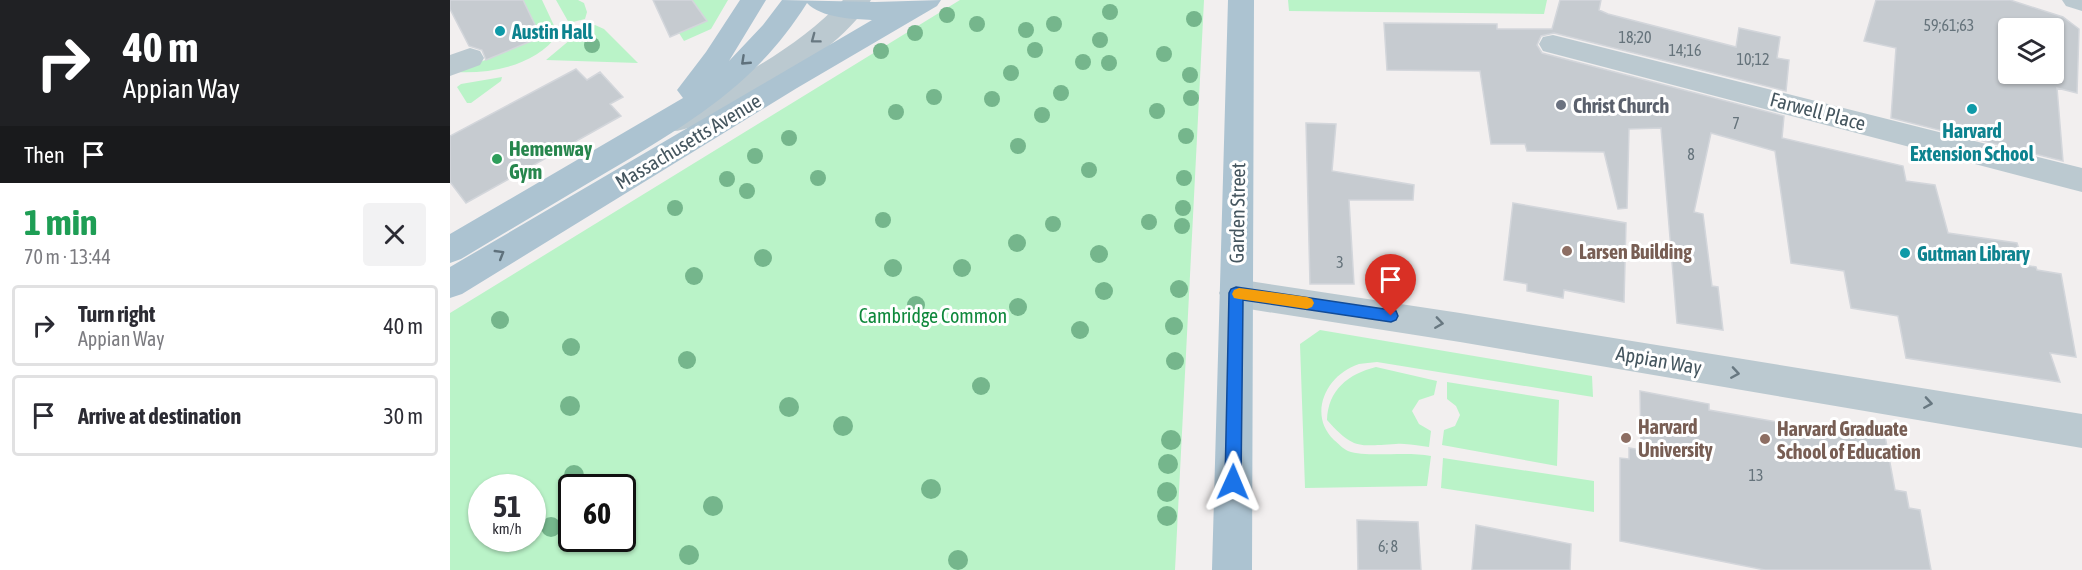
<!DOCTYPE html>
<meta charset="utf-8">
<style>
:root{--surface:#fff;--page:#f2f2f3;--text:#2b2b33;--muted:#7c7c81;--line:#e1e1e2}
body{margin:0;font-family:"Asap Condensed",sans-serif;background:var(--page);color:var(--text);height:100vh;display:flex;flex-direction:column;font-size:22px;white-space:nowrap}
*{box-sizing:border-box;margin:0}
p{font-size:20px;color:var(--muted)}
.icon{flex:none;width:33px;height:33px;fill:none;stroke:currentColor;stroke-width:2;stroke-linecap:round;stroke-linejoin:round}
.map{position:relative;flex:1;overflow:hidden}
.sheet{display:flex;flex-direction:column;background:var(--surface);width:450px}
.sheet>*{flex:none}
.hud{background:#202124;color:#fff;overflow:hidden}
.tools{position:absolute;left:1548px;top:18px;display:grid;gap:12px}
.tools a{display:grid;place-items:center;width:66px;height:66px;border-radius:6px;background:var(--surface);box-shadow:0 2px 4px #0004;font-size:30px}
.speed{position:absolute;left:18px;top:474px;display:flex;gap:12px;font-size:30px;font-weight:700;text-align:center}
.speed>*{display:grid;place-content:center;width:78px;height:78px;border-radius:50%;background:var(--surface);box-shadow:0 2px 4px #0004;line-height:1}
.speed small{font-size:15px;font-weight:400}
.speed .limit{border:3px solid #111;border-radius:9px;background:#fff;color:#111}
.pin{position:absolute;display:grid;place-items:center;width:51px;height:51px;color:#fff;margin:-62px -26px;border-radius:50% 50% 50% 0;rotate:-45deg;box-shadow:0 0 6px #0007}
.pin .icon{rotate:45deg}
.me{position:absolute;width:66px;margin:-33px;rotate:1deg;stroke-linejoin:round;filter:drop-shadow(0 0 4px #0008)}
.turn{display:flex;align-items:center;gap:21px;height:126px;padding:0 24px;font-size:27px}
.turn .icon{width:78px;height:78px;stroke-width:2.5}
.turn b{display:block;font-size:42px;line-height:51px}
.then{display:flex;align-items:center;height:57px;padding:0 24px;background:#0003;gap:12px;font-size:22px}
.round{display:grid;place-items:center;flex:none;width:63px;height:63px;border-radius:6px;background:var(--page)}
.summary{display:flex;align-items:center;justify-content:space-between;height:102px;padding:0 24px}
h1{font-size:36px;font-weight:700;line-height:45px;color:#1e9e55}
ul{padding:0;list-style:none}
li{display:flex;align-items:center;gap:18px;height:81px;margin:0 12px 9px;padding:0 12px;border:3px solid var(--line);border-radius:6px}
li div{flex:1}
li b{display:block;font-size:22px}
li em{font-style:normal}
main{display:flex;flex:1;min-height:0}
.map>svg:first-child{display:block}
</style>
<main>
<section class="sheet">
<div class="hud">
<div class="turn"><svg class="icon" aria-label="right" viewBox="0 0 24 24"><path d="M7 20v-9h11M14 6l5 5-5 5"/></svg><div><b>40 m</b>Appian Way</div></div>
<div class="then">Then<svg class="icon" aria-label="arrive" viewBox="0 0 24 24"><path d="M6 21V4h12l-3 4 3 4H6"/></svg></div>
</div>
<div class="summary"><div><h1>1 min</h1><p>70 m · 13:44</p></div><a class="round"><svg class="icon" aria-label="close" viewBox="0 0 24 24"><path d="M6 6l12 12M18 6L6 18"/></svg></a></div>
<ul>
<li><svg class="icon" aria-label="right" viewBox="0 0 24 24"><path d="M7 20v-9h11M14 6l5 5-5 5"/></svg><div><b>Turn right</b><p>Appian Way</p></div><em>40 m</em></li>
<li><svg class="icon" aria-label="arrive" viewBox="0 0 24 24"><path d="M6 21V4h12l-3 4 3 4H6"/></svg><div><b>Arrive at destination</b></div><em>30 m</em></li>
</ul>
</section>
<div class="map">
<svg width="1632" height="570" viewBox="0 0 1632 570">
<rect width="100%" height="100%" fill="#f2efef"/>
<path fill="#baf3c8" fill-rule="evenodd" d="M73,0H92L108,34C87,65 42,74 6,72L91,37Z
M106,0H128L134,3L137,12L135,19L119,23Z
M242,0H278L261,29L234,41L229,33L256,21Z
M510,0H754L725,570H0V313ZM32,488H82V538H32ZM122,488H172V538H122Z
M838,0H1097L1094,14L839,11Z
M145,25L154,29L188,63L96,60L133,29Z
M52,77L51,81L21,103H17L7,87L11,84Z
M870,330L1142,376L1143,397L927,362C921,363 914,363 909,364C877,374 857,414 884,440C888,443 893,449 898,451C917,458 956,451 981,456L977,486L855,488L850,344Z
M926,367L987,381L984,395L969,400L962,411L969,424L981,431L979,447C968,446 957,443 946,444C908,446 904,450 877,420C878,390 898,374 926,367Z
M997,382L1109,400L1107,466L992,445L994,430L1005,426L1010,415L1006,406L997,399Z
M993,458L1144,481V512L991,488Z"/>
<path fill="#c6cbd0" stroke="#d3d6db" stroke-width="1.5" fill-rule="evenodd" d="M0,0H73L91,37L36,60L32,50L19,46L0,9Z
M203,0H242L257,21L220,37Z
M1110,0H1151L1149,10L1158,14L1286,47L1289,28L1330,37L1327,58L1339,60L1336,91L1104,33L1091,36L1087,45L1092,53L1334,116L1332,138L1453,166L1456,181L1485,185L1498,233L1567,243L1574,265L1586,267L1587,270L1611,274L1626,357L1600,353L1610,382L1456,358L1448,316L1401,308L1394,271L1341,263L1325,151L1261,133L1244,212L1253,214L1262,286L1268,287L1273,330L1227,323L1211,128L1179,129L1177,208L1168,209L1154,152L1077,151L1075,144H1041L1030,71L937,70L934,23L1047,24V29H1102Z
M1426,0H1560L1613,17L1629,29L1627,93L1607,88L1613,161L1441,118L1446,48L1414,41ZM1558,28H1604V74H1558Z
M126,69L137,80L150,72L173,97L160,104L171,116L16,203L0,182V136Z
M856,123L886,124L882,171L964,185L963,200H899L904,284H860Z
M1063,203L1176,223L1174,302L1114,290L1113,298L1077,291V284L1054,280Z
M1190,391L1259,404V410L1362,428L1361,423L1435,436L1445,490L1456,492L1459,508L1470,510L1481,570H1315L1170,541V458L1179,459V448L1191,450Z
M907,520L968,522L971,570H908Z
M1026,525L1121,544L1120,570H1022Z"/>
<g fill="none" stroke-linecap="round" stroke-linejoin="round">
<path fill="#bbc9d0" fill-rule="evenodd" d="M393,0H421C390,50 319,88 268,113C251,122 232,135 213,130L208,122L213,114C278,85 343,52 393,0Z
M1612,0H1632V11L1616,6Z
M1103,35L1632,168V192L1093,51L1089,44L1093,37Z
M20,48L30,51L34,58L30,65L0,76V55Z
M786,279L1010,313L1632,414V448L1010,342L786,307L774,303L769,293L774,283Z"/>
<path fill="#acc3d1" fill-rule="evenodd" d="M290,0H316L279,61L313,25L332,0L425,2L491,0L487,6L347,88L12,294L0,298V267L422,20C403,19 371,18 357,3C305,86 238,124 157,172C108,201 60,230 11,259L0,263V234L233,98L227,90L256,52Z
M778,0H804L802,570H762Z"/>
</g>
<g fill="#75b68c">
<circle cx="660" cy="12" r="8"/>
<circle cx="497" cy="15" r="8"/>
<circle cx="744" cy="19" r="8"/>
<circle cx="527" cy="24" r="8"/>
<circle cx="604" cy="24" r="8"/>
<circle cx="576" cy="30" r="8"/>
<circle cx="465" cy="33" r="8"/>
<circle cx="650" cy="40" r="8"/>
<circle cx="142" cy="45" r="8"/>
<circle cx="585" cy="50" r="8"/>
<circle cx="431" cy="51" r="8"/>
<circle cx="714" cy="54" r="8"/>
<circle cx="633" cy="62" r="8"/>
<circle cx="659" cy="63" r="8"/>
<circle cx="561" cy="73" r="8"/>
<circle cx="740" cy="75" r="8"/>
<circle cx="611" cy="93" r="8"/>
<circle cx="484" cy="97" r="8"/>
<circle cx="741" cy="98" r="8"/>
<circle cx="542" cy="99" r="8"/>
<circle cx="707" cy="111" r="8"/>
<circle cx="446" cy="112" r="8"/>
<circle cx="592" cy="115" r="8"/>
<circle cx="736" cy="136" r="8"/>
<circle cx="339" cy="138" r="8"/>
<circle cx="568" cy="146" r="8"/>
<circle cx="305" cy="156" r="8"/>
<circle cx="639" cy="170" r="8"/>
<circle cx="368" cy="178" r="8"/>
<circle cx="734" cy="178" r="8"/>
<circle cx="277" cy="179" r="8"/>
<circle cx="297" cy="191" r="8"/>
<circle cx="225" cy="208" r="8"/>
<circle cx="733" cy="208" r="8"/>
<circle cx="433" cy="220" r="8"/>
<circle cx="699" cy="222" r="8"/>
<circle cx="603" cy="224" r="8"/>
<circle cx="732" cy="226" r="8"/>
<circle cx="567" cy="243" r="9"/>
<circle cx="649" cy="254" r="9"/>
<circle cx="313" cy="258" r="9"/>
<circle cx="443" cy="268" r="9"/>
<circle cx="512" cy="268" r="9"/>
<circle cx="244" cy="276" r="9"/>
<circle cx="729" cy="289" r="9"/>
<circle cx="654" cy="291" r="9"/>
<circle cx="466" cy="305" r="9"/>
<circle cx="568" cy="307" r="9"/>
<circle cx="50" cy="320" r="9"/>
<circle cx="724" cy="326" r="9"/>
<circle cx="630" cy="330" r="9"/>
<circle cx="121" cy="347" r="9"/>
<circle cx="237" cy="360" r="9"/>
<circle cx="725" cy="361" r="9"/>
<circle cx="531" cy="386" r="9"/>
<circle cx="120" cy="406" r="10"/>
<circle cx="339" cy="407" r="10"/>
<circle cx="393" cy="426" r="10"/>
<circle cx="721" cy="440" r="10"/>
<circle cx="718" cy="464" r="10"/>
<circle cx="124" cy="475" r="10"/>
<circle cx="481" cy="489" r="10"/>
<circle cx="717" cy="492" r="10"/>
<circle cx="263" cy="506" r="10"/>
<circle cx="717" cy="516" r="10"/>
<circle cx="101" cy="527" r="10"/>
<circle cx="239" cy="555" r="10"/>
<circle cx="508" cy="560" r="10"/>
</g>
<defs><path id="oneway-chevron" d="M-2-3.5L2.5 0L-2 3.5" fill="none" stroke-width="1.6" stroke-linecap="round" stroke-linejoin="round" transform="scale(1.5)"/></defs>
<g stroke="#687881">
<use href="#oneway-chevron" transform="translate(365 39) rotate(143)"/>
<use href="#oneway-chevron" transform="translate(989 323) rotate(8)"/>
<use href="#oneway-chevron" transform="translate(1285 373) rotate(9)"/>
<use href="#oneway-chevron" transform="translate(1478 403) rotate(9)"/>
</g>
<g stroke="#5f717c">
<use href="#oneway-chevron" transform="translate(295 61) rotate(137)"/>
<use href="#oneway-chevron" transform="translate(50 254) rotate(-31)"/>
</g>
<path fill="#1a73e8" stroke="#114b97" stroke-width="1.5" d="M786,287L941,310L946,311L948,316L946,320L941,322L793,300L791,482L789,487L783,490L778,487L775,482L779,293L781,289Z"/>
<path fill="#f59e0b" d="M789,288L857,297L862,299L864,303L862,307L857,309L789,299L784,298L782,294L784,290Z"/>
<g fill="#0f9aa8" stroke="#fff" stroke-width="2">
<circle cx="50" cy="31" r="6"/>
<circle cx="1522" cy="109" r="6"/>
<circle cx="1455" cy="253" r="6"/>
</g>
<circle fill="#6b7280" stroke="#fff" stroke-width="2" cx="1111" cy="105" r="6"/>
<circle fill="#2e9e5b" stroke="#fff" stroke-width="2" cx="47" cy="159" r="6"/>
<g fill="#8d6e63" stroke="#fff" stroke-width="2">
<circle cx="1117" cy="251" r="6"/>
<circle cx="1176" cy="438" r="6"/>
<circle cx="1315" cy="439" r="6"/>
</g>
<g text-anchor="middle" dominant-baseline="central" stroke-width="6" stroke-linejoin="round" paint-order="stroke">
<g font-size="16" fill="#65737b">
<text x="1499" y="25">59;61;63</text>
<text x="1185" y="37">18;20</text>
<text x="1235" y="50">14;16</text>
<text x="1303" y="59">10;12</text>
<text x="1286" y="123">7</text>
<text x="1241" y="154">8</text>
<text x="890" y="262">3</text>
<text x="1306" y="475">13</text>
<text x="938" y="546">6; 8</text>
</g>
<g font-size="20" font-weight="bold" fill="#0d838f" stroke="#fff" text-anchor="start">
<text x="62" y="31">Austin Hall</text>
<text x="1522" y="130" text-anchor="middle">Harvard<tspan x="1522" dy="23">Extension School</tspan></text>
<text x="1467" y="253">Gutman Library</text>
</g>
<g font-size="20" font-weight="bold" fill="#5b616d" stroke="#fff" text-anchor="start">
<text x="1123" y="105">Christ Church</text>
</g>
<g font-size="20" fill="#45565f" stroke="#fff">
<text transform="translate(1368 111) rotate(15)">Farwell Place</text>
<text transform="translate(238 141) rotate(-31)">Massachusetts Avenue</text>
<text transform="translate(787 213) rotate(-89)">Garden Street</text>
<text transform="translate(1209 360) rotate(10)">Appian Way</text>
</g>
<g font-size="20" font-weight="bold" fill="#27864d" stroke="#fff" text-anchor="start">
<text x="59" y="148">Hemenway<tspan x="59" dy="23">Gym</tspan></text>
</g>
<g font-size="20" font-weight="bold" fill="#785e54" stroke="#fff" text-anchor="start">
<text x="1129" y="251">Larsen Building</text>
<text x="1188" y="426">Harvard<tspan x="1188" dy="23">University</tspan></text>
<text x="1327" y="428">Harvard Graduate<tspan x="1327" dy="23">School of Education</tspan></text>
</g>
<g font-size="20" fill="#0e883b" stroke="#fff">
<text x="483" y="315">Cambridge Common</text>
</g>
</g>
</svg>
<div class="tools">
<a><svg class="icon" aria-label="layers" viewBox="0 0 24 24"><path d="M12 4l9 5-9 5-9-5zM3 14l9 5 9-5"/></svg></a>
</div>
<div class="speed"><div>51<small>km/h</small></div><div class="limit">60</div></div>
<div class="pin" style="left:941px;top:316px;background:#d93025"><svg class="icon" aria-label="arrive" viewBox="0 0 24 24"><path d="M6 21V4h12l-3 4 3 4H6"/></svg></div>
<svg class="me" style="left:783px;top:482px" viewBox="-20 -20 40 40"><path d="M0-17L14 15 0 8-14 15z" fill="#1a73e8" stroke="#fff" stroke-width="4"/></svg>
</div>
</main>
